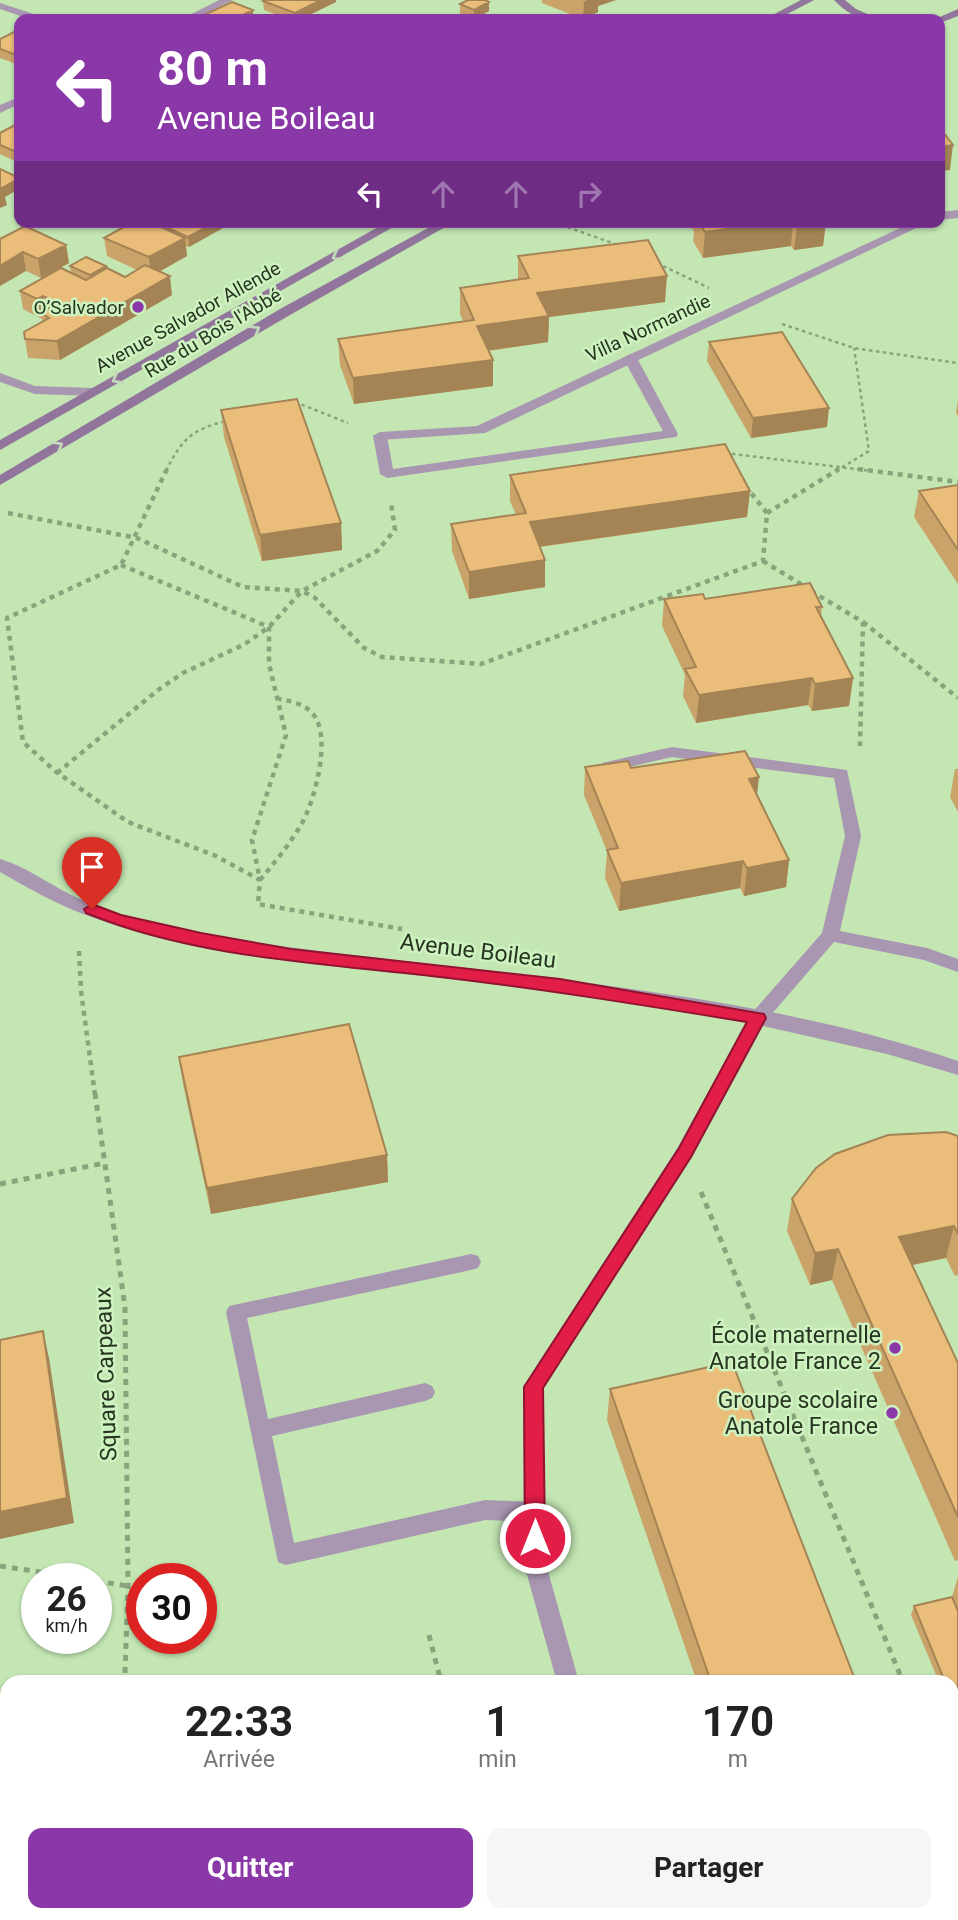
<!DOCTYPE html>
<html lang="fr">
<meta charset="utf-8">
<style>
:root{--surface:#fff;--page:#f6f6f6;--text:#222;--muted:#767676;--accent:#8a38a7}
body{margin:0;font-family:Roboto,sans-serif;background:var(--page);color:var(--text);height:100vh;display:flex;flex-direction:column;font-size:26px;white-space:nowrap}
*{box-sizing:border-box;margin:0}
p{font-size:23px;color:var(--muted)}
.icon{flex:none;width:38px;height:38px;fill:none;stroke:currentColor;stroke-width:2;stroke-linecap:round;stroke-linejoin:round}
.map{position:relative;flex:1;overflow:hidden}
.details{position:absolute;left:0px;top:1675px;width:959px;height:247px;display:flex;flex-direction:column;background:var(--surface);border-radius:21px 21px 0 0;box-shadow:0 2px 5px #0004}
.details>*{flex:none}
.banner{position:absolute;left:14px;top:14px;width:931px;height:214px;border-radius:14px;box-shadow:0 2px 5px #0004;background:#8a38a7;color:#fff;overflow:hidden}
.speed{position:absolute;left:21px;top:1563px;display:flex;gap:14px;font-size:35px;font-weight:700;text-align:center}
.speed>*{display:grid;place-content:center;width:91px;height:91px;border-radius:50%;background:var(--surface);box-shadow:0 2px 5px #0004;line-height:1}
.speed small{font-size:18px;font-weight:400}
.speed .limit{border:10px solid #d22;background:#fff;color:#111}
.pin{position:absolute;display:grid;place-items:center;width:60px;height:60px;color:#fff;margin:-72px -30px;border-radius:50% 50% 50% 0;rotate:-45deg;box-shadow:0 0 7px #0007}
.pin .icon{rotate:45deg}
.me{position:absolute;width:77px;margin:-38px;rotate:0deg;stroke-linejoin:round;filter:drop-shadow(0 0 5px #0008)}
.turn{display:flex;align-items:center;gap:24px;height:147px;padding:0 28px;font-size:32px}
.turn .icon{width:91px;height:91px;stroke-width:2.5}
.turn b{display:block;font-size:49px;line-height:60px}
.lanes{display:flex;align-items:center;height:66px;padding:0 28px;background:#0003;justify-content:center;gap:35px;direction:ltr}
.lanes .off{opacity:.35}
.eta{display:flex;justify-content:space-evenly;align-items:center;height:119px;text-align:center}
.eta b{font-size:42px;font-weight:700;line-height:49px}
.primary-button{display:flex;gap:14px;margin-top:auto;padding:14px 28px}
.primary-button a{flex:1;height:80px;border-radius:14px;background:var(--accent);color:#fff;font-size:28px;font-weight:700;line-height:80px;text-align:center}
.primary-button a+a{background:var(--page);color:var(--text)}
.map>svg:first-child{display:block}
</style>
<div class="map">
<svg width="958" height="1920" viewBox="0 0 958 1920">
<rect width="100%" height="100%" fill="#c3e6b3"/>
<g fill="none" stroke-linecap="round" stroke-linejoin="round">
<path stroke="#89a47c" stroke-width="2.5" stroke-dasharray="3.5 3.5" stroke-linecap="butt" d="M533,222L567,227L621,246
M657,263L709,288
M782,324L854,348L958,363
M295,402L348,423
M725,453L872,471
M166,471C182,439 191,430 226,421
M836,471L869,451L854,348"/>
<path stroke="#89a47c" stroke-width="4.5" stroke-dasharray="5 5" stroke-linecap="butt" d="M167,469L121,565L7,618L23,742L55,771L128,822L216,856L260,880L258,904L402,929
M858,469L958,482
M8,513L137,538L243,587L302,591L314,597L364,648L382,657L481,664L763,561L767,513L748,489
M767,513L839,469
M763,561L804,586
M121,565L269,627V664L286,735L252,840L260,880
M811,591L863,622L860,746
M863,622L958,698
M57,773L158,690L183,673L245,644L269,627L302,591L377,551L395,530L391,503
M260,880C275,862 290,844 302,823C315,800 332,736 313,714C305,704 291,701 279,699
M79,951L81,991L95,1095"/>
<path stroke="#89a47c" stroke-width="5" stroke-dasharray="6 6" stroke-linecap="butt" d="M95,1093L125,1307L128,1586L125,1673
M0,1184L105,1163
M701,1192L903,1682
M0,1566L81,1578
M96,1581L128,1586
M429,1635L441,1682
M952,1800L958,1814
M495,1914L496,1920"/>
<path fill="#a996b1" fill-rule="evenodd" d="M630,354L637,358L678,434L676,437L387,478L380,474L373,436L380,432L387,436L393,469L663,431L623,358Z
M672,747L847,770L861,836L840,931L927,948L958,959V972L924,960L834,942L764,1023H752L749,1018L752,1013L822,933L845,836L834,778L672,757L608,772L600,767L602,763Z
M471,1254L478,1256L481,1262L478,1268L471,1270L247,1318L268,1419L425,1383L432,1386L435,1392L432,1398L425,1401L272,1436L294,1543L485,1500L535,1502L543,1505L546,1512L543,1519L535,1522L485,1520L286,1565L278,1562L226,1312L229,1306Z"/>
<path fill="#a996b1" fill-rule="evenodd" d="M219,0H233L195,19H182Z
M0,3L43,17L44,19H29L0,9Z
M19,97V104L0,113V105Z
M958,210V218L940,220V212Z
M913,222H929L485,433L380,440L373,436L380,432L477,426Z
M0,373L35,386L93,388L100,392L93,396L35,394L0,382Z
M0,859C28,867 54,888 80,899C117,916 158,924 197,932C277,948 358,955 439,965C607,984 798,1006 958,1061V1075L887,1054L763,1026L692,1157L543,1388L546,1564L579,1682H557L524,1564L523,1387L678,1147L746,1023C644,1003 540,989 436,977C320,964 196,957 86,915C56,904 28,888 0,872Z
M623,1914H647L648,1920H624Z"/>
<path fill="#91759c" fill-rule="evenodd" d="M801,0H814L778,19H765Z
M834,0H845L856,9L879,19C860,20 847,14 834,0Z
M958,9V16L940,23V19H935Z
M387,222H402L0,450V440Z
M439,222H454L290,315L0,485V475L280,309Z"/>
</g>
<path fill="#c9a369" d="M265,0H336V2L301,19H289L264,10L263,1Z
M542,0H616L598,6V12L583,19L542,3Z
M460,4L489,11L474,19L460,14Z
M19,31V65L0,58V39Z
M19,123L15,161L0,154V133Z
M153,222H230V224L189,247L186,246L187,256L159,272L172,295L60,360L28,358L25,339L42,322V319L23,309L20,291L71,273L70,266H106V269L125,277L137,270L107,256L104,238L153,224Z
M257,222H272L265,226Z
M689,222H826L823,246L794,250L791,246L703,258L693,241L694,232Z
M0,239L66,245L69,263L41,278L26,271Z
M518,256L665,302L549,317L548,342L489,351L493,386L354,404L340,365L338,339L463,321L460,314V288L518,280Z
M709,342L827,427L751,438L707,361Z
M958,400V416L956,413Z
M221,410L341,523L342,550L262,561L224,437Z
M510,475L750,491L747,517L540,547L545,560V587L469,599L452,551L451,524L516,515L510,501Z
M958,485V584L914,517L919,491Z
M664,599H705L822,607L821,616L853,678L849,706L812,711L808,705L696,723L683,696L685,675L662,626Z
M585,767L631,768L757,794L789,860L786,887L744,896L740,888L619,911L605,878L607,851L584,795Z
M955,769H958V812L950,797Z
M179,1057L387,1155L388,1182L211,1214L183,1084Z
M958,1136V1275L955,1276L946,1258L912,1265L958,1363V1560L955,1561L832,1280L810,1285L787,1231L792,1199Z
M610,1389L856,1682H697L607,1420Z
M958,1577V1702L952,1704V1682H939L911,1615L914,1606L952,1597Z
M776,1914H946L948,1920H778Z"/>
<path fill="#a48455" d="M321,0H336V2L301,19H295V13Z
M587,0H616L598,6V12L583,19L584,2Z
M489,2V11L474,19V10Z
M253,10V19H235Z
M953,145L950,170L940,171V147Z
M19,149V159L15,161L14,151Z
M19,179V189L5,197L7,205L0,208V189Z
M216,222H230V224L189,247L188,237Z
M781,222H793L791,246L703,258L705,232Z
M816,222H826L823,246L794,250L797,225Z
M185,238L187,256L151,276L149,257Z
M66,245L69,263L41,278L38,259Z
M23,252L26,271L0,286V266Z
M106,266L107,276L92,285L90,275Z
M170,276L172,295L60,360L57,341Z
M667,276L665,302L549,317L548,342L477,352V326L537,293Z
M43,296L45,311L38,308L37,299Z
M493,360V386L354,404L353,378Z
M829,408L827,427L751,438L753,418Z
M750,491L747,517L529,548L530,522Z
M341,523L342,550L262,561L260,535Z
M545,560V587L469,599V572Z
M812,678L808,705L696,723L699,695Z
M853,678L849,706L812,711L815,684Z
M759,777L756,804L749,779Z
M789,860L786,887L744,896L747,868Z
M743,861L740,888L619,911L621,883Z
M387,1155L388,1182L211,1214L207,1188Z
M954,1226L946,1258L892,1269L899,1237Z
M838,1249L832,1280L810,1285L815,1253Z
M43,1331L49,1358L74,1523L0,1539V1512Z
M958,1694V1702L952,1704V1695Z"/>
<path fill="#eabd7a" stroke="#a48455" stroke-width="2" d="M265,0H321L295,13L263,1Z
M468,0H485L489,2L474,10L460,4Z
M232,2L253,10L235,19H195Z
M18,30L19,31V56L0,49V39Z
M19,123V149L14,151L0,145V133Z
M940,128L953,145L940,147Z
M0,169L19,178V179L0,189Z
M133,222H150L185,238L149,257L104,238Z
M154,222H216L188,237Z
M699,222H781L705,232Z
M795,222H816L797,225Z
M25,226L66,245L38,259L23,252L0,266V239Z
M648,240L667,276L537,293L549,316L477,326L493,360L353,378L338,339L474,320L460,288L529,278L518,256Z
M86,257L106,266L90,275L70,266Z
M145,265L170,276L57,341L25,339L24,332L49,318L41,313L58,303L43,296L37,299L20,291L61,268L86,280L107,268L125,277Z
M44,304L51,308L45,311L38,308Z
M782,332L829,408L753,418L709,342Z
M297,399L341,523L260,535L221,410Z
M725,444L750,491L530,522L545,560L469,572L451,524L526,513L510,475Z
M958,485V550L919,491Z
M810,583L822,607H816L853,678L815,684L812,678L699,695L685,669L696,667L664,599L703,594L705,599Z
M745,751L759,777L749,779L789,860L747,868L743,861L621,883L607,850L618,848L585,767L628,761L631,768Z
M349,1024L387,1155L207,1188L179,1057Z
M946,1132L958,1136V1234L954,1226L899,1237L958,1363V1517L838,1249L815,1253L792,1199L816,1168L835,1154L888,1135Z
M43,1331L67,1498L0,1512V1340Z
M732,1362L856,1682H711L610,1389Z
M952,1597L958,1611V1694L952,1695V1682H945L914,1606Z
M289,1914H447L448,1920H290Z
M791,1914H946L948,1920H793Z"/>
<defs><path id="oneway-chevron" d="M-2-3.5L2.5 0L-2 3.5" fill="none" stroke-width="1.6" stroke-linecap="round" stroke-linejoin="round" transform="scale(1.75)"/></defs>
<g stroke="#c3dab9">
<use href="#oneway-chevron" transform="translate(337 256) rotate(151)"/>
<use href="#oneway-chevron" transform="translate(255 330) rotate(-31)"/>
<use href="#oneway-chevron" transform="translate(117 379) rotate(151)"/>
<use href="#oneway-chevron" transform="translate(58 446) rotate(-30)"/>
</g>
<path fill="#e11d48" stroke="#92132f" stroke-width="2" d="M92,904L121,915L201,933L291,949L560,979L764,1014L766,1018L691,1157L543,1388L545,1538L542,1544L535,1547L528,1544L525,1538L524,1387L679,1148L747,1022C642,1005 537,988 431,976C317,963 193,957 86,913L84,909Z"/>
<g fill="#8a38a7" stroke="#cff3c0" stroke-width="2.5">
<circle cx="138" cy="307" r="7"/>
<circle cx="895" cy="1348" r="7"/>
<circle cx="892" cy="1413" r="7"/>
</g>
<g text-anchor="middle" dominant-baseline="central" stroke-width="5" stroke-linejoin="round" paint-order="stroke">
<g font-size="19" fill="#273521" stroke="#cff3c0" text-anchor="end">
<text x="124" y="307">O’Salvador</text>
</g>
<g font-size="19" fill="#273521" stroke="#cff3c0">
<text transform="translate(188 317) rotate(-29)">Avenue Salvador Allende</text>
<text transform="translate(648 328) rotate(-25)">Villa Normandie</text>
<text transform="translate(213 333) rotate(-31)">Rue du Bois l'Abbé</text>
</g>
<g font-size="23" fill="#273521" stroke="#cff3c0">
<text transform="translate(478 951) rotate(7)">Avenue Boileau</text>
<text transform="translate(106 1374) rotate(-92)">Square Carpeaux</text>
</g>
<g font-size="23" fill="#273521" stroke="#cff3c0" text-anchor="end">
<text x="881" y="1335">École maternelle<tspan x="881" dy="26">Anatole France 2</tspan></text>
<text x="878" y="1400">Groupe scolaire<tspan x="878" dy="26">Anatole France</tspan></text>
</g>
</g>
</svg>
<div class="speed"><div>26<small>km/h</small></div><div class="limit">30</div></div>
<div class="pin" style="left:92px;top:909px;background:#d93025"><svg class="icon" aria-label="arrive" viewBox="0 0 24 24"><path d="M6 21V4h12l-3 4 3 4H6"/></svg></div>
<svg class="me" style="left:535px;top:1538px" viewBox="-20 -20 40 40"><circle r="17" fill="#e11d48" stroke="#fff" stroke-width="3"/><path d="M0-11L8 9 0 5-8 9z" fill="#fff"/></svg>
<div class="banner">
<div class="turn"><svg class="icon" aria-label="left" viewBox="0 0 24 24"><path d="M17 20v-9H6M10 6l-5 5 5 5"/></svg><div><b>80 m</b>Avenue Boileau</div></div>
<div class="lanes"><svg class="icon" aria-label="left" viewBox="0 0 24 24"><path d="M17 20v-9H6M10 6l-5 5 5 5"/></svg><svg class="icon off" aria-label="ahead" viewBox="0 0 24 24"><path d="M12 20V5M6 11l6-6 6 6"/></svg><svg class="icon off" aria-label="ahead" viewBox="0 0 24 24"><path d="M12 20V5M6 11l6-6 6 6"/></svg><svg class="icon off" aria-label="right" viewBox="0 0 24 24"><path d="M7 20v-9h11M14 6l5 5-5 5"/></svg></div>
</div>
<section class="details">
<div class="eta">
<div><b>22:33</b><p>Arrivée</p></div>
<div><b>1</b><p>min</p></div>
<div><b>170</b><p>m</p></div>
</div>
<div class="primary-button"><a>Quitter</a><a>Partager</a></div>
</section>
</div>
